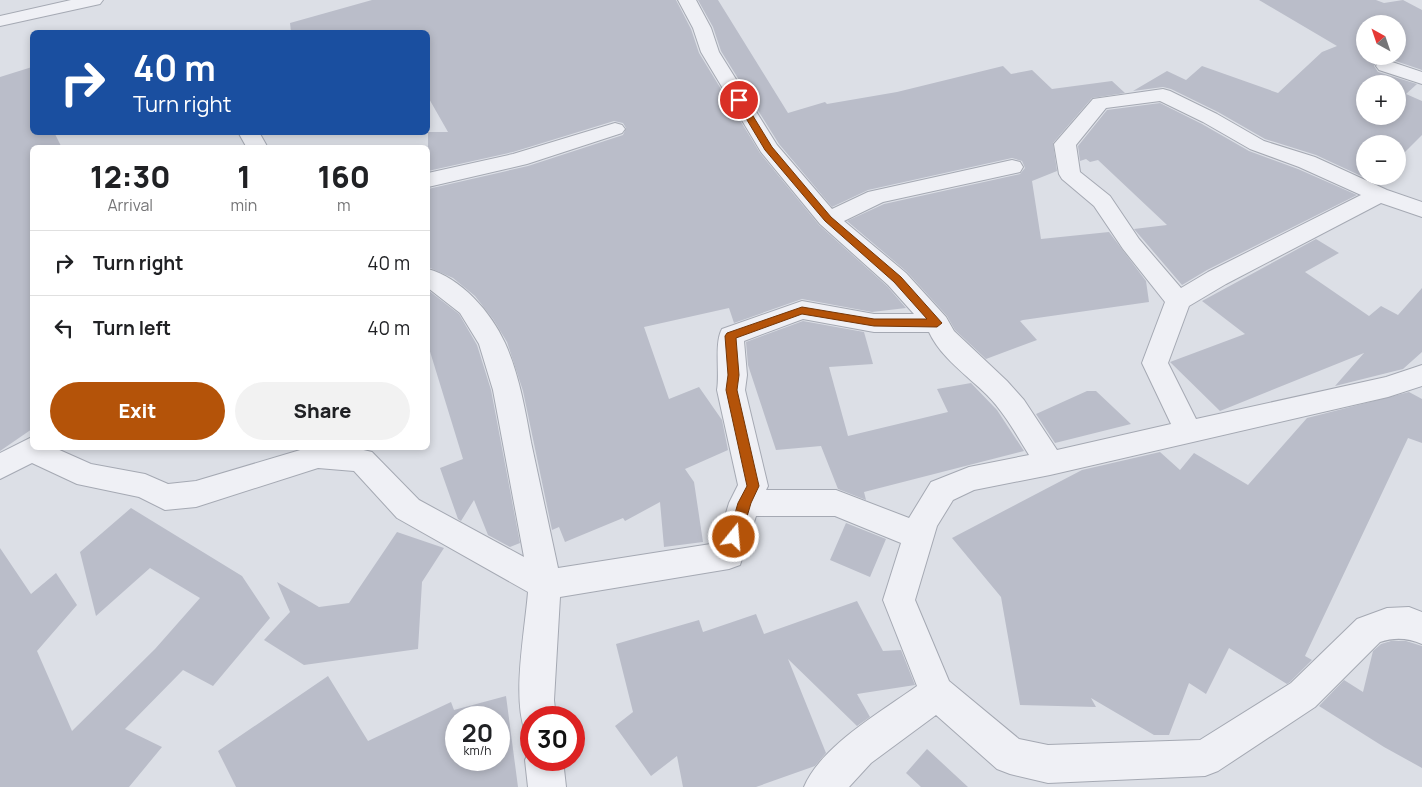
<!DOCTYPE html>
<meta charset="utf-8">
<style>
:root{--surface:#fff;--page:#f2f2f2;--text:#202124;--muted:#757577;--line:#e0e0e0;--accent:#b45309}
body{margin:0;font-family:Manrope,sans-serif;background:var(--page);color:var(--text);height:100vh;display:flex;flex-direction:column;font-size:19px;white-space:nowrap}
*{box-sizing:border-box;margin:0}
p{font-size:16px;color:var(--muted)}
.icon{flex:none;width:28px;height:28px;fill:none;stroke:currentColor;stroke-width:2;stroke-linecap:round;stroke-linejoin:round}
.map{position:relative;flex:1;overflow:hidden}
.details{position:absolute;left:30px;top:145px;width:400px;height:305px;display:flex;flex-direction:column;background:var(--surface);border-radius:8px;box-shadow:0 2px 8px #0003}
.details>*{flex:none}
.top-card{position:absolute;left:30px;top:30px;width:400px;height:105px;border-radius:8px;box-shadow:0 2px 8px #0003;background:#1a4fa0;color:#fff;overflow:hidden}
.needle{width:32px;rotate:320deg}
.tools{position:absolute;left:1356px;top:15px;display:grid;gap:10px}
.tools a{display:grid;place-items:center;width:50px;height:50px;border-radius:50%;background:var(--surface);box-shadow:0 2px 8px #0003;font-size:25px}
.speed{position:absolute;left:445px;top:706px;display:flex;gap:10px;font-size:25px;font-weight:700;text-align:center}
.speed>*{display:grid;place-content:center;width:65px;height:65px;border-radius:50%;background:var(--surface);box-shadow:0 2px 8px #0003;line-height:1}
.speed small{font-size:12px;font-weight:400}
.speed .limit{border:8px solid #d22;background:#fff;color:#111}
.pin{position:absolute;display:grid;place-items:center;width:42px;height:42px;color:#fff;margin:-21px;border:2px solid #fff;border-radius:50%;box-shadow:0 1px 5px #0007}
.me{position:absolute;width:55px;margin:-28px;rotate:17deg;stroke-linejoin:round;filter:drop-shadow(0 0 4px #0008)}
.turn{display:flex;align-items:center;gap:18px;height:105px;padding:0 20px;font-size:22px}
.turn .icon{width:65px;height:65px;stroke-width:2.5}
.turn b{display:block;font-size:35px;line-height:42px}
.eta{display:flex;justify-content:space-evenly;align-items:center;height:85px;text-align:center}
.eta b{font-size:30px;font-weight:800;line-height:35px}
.button{display:flex;gap:10px;margin-top:auto;padding:10px 20px}
.button a{flex:1;height:58px;border-radius:30px;background:var(--accent);color:#fff;font-size:20px;font-weight:800;line-height:58px;text-align:center}
.button a+a{background:var(--page);color:var(--text)}
ul{padding:0;list-style:none}
li{display:flex;align-items:center;gap:15px;height:65px;padding:0 20px;border-top:1px solid var(--line)}
li div{flex:1}
li b{display:block;font-size:19px}
li em{font-style:normal}
.map>svg:first-child{display:block}
</style>
<div class="map">
<svg width="1422" height="787" viewBox="0 0 1422 787">
<rect width="100%" height="100%" fill="#dcdfe6"/>
<path fill="#babdc9" fill-rule="evenodd" d="M372,0H676L691,29L699,53L760,153L819,225L887,286L906,308L872,312L802,299L734,323L729,308L644,327L669,399L699,387L722,420L728,450L685,469L694,482L703,542L664,547L660,502L625,521L623,518L565,542L559,527L552,530L523,391L507,342L493,319L475,296L453,278L428,267V189L528,166L623,135L626,128L623,123L614,121L513,152L428,171V132H448L428,97V32H291L290,23Z
M698,0H718L788,113L825,102L827,104L897,92L1003,66L1011,74L1032,70L1052,89L1112,81L1125,93L1092,98L1053,143L1057,171L1032,181L1041,239L1109,232L1146,281L1149,302L1023,320L1020,321L1037,340L986,359L955,330L947,316L907,272L847,221L884,204L1020,174L1025,168L1022,161L1012,158L868,190L832,207L779,144L721,51L713,27Z
M1259,0H1376L1384,3L1403,0L1422,10V70L1387,58L1378,60L1374,66L1378,72L1417,84L1406,94L1422,101V135L1398,159V144H1365V176H1380L1374,182L1316,155L1265,139L1218,112L1171,89L1163,87L1133,91L1167,71L1186,80L1202,66L1278,93L1322,52L1337,46ZM1365,24H1398V56H1365ZM1365,84H1398V116H1365Z
M32,67V132H54L62,148H32V429L0,451V77Z
M1160,103L1202,124L1249,151L1298,169L1357,195L1207,270L1182,285L1134,229L1167,225L1098,160L1090,162L1086,159L1080,161L1078,146L1107,110Z
M1316,239L1339,253L1305,272L1369,316L1381,306L1398,315L1422,288V352L1403,369L1335,386L1364,353L1220,411L1170,362L1245,334L1202,301Z
M428,290L459,314L477,345L491,390L520,543L510,547L488,535L474,500L461,521L458,519L440,468L463,459L428,345Z
M803,321L864,332L873,364L829,367L848,436L948,412L937,389L971,383L997,410L1024,451L864,492L866,500L838,489L821,446L776,450L748,365L746,342Z
M1087,391H1096L1131,424L1055,443L1036,414Z
M1409,392L1422,399V443L1408,438L1305,656L1312,660L1290,682L1287,684L1229,648L1206,694L1189,683L1169,735H1154L1091,698L1096,707L1020,705L1001,597L952,538L1082,470L1160,452L1180,470L1194,453L1248,485L1307,418Z
M131,508L242,576L270,618L213,686L183,670L125,729L162,747L129,787H0V548L31,594L56,573L77,605L37,651L72,731L155,649L200,598L150,568L96,616L80,552Z
M846,523L886,539L870,577L830,560Z
M397,532L444,548L422,582L418,649L304,665L264,640L290,612L277,582L319,607L349,603Z
M857,601L883,651L901,650L915,685L857,694L870,717L857,726L788,659L826,753L815,766L756,787H683L677,756L651,776L615,726L633,712L616,644L699,620L703,632L756,614L764,634Z
M1391,641H1406L1422,646V768L1384,747L1319,706L1344,680L1363,692L1373,651L1381,644Z
M328,676L368,741L451,702L454,710L506,696L518,787H236L218,751ZM456,718H499V760H456Z
M927,749L968,787H921L906,773Z"/>
<g fill="none" stroke-linecap="round" stroke-linejoin="round">
<defs>
<path id="street" d="M71,0H103L100,4L0,26V16Z
M678,0H696L711,28L719,52L777,145L832,209L868,192L1012,160L1020,162L1023,167L1020,172L883,202L844,221L906,273L946,317L954,331L1007,381L1024,400L1057,450L1171,424L1142,363L1165,302L1123,249L1094,206L1062,179L1059,174L1054,144L1093,99L1163,89L1170,91L1217,114L1264,141L1315,157L1387,190L1422,202V217L1381,203L1226,284L1189,306L1168,363L1196,419L1386,377L1422,365V386L1388,397L1050,475L974,490L953,500L937,526L915,600L949,681L1019,739L1048,745L1200,740L1291,683L1357,619L1387,608L1409,607L1422,612V644C1408,638 1395,637 1380,642L1315,707L1218,771L1205,776L1048,783L1010,774L997,769L936,715L871,763L849,787H804C821,746 881,712 917,686L883,600L901,543L835,516H756L740,565L729,569L560,597L554,700L556,718H531V733L525,731C512,697 525,630 528,592L397,518L354,471L318,468L196,507L165,510L139,497L77,484L32,463L0,479V453L32,437V448H55L91,464L145,474L168,484L196,481L307,448H355L372,452L419,500L524,557L493,390L479,344L460,313L428,288V269C461,278 491,312 505,343C519,374 525,409 531,442C540,484 549,526 558,568L717,543L729,503L738,485L717,390C720,373 714,343 722,329L802,301L874,314H914L888,285L820,224L761,152L701,52L693,28ZM1160,101L1203,122L1250,149L1299,167L1361,195L1208,272L1181,288L1139,239L1110,196L1080,172L1076,145L1106,108ZM803,319L874,332H929C941,358 967,375 987,395C1004,412 1016,434 1029,455L969,467L931,482L909,518L836,490H766L768,486L745,390L747,375L744,341Z
M1386,60L1422,72V84L1379,70L1376,66L1379,62Z
M615,123L622,125L625,129L622,133L527,164L428,187V173L513,154Z
M238,132H259L268,148H247Z
M531,747V760H563L566,787H528L525,760Z"/>
</defs>
<use href="#street" stroke="#a5a9b3" stroke-width="2"/>
<use href="#street" fill="#eff0f5" fill-rule="evenodd"/>
</g>
<path fill="#b45309" stroke="#753606" d="M736,98H742L772,147L831,217L901,277L942,323L937,327L874,326L802,314L736,338L739,375L737,390L759,486L751,503L741,537L739,541L734,543L730,541L728,537L738,503L747,486L726,390L728,375L725,336L727,333L802,307L874,319H927L894,282L825,221L765,150L735,100Z"/>
</svg>
<div class="tools">
<a><svg class="needle" viewBox="-14 -14 28 28"><path d="M0-13l5 13h-10z" fill="#e53935"/><path d="M0 13l5-13h-10z" fill="#757577"/></svg></a>
<a>+</a>
<a>−</a>
</div>
<div class="speed"><div>20<small>km/h</small></div><div class="limit">30</div></div>
<div class="pin" style="left:739px;top:100px;background:#d93025"><svg class="icon" aria-label="arrive" viewBox="0 0 24 24"><path d="M6 21V4h12l-3 4 3 4H6"/></svg></div>
<svg class="me" style="left:734px;top:537px" viewBox="-20 -20 40 40"><circle r="17" fill="#b45309" stroke="#fff" stroke-width="3"/><path d="M0-11L8 9 0 5-8 9z" fill="#fff"/></svg>
<div class="top-card">
<div class="turn"><svg class="icon" aria-label="right" viewBox="0 0 24 24"><path d="M7 20v-9h11M14 6l5 5-5 5"/></svg><div><b>40 m</b>Turn right</div></div>
</div>
<section class="details">
<div class="eta">
<div><b>12:30</b><p>Arrival</p></div>
<div><b>1</b><p>min</p></div>
<div><b>160</b><p>m</p></div>
</div>
<ul>
<li><svg class="icon" aria-label="right" viewBox="0 0 24 24"><path d="M7 20v-9h11M14 6l5 5-5 5"/></svg><div><b>Turn right</b></div><em>40 m</em></li>
<li><svg class="icon" aria-label="left" viewBox="0 0 24 24"><path d="M17 20v-9H6M10 6l-5 5 5 5"/></svg><div><b>Turn left</b></div><em>40 m</em></li>
</ul>
<div class="button"><a>Exit</a><a>Share</a></div>
</section>
</div>
